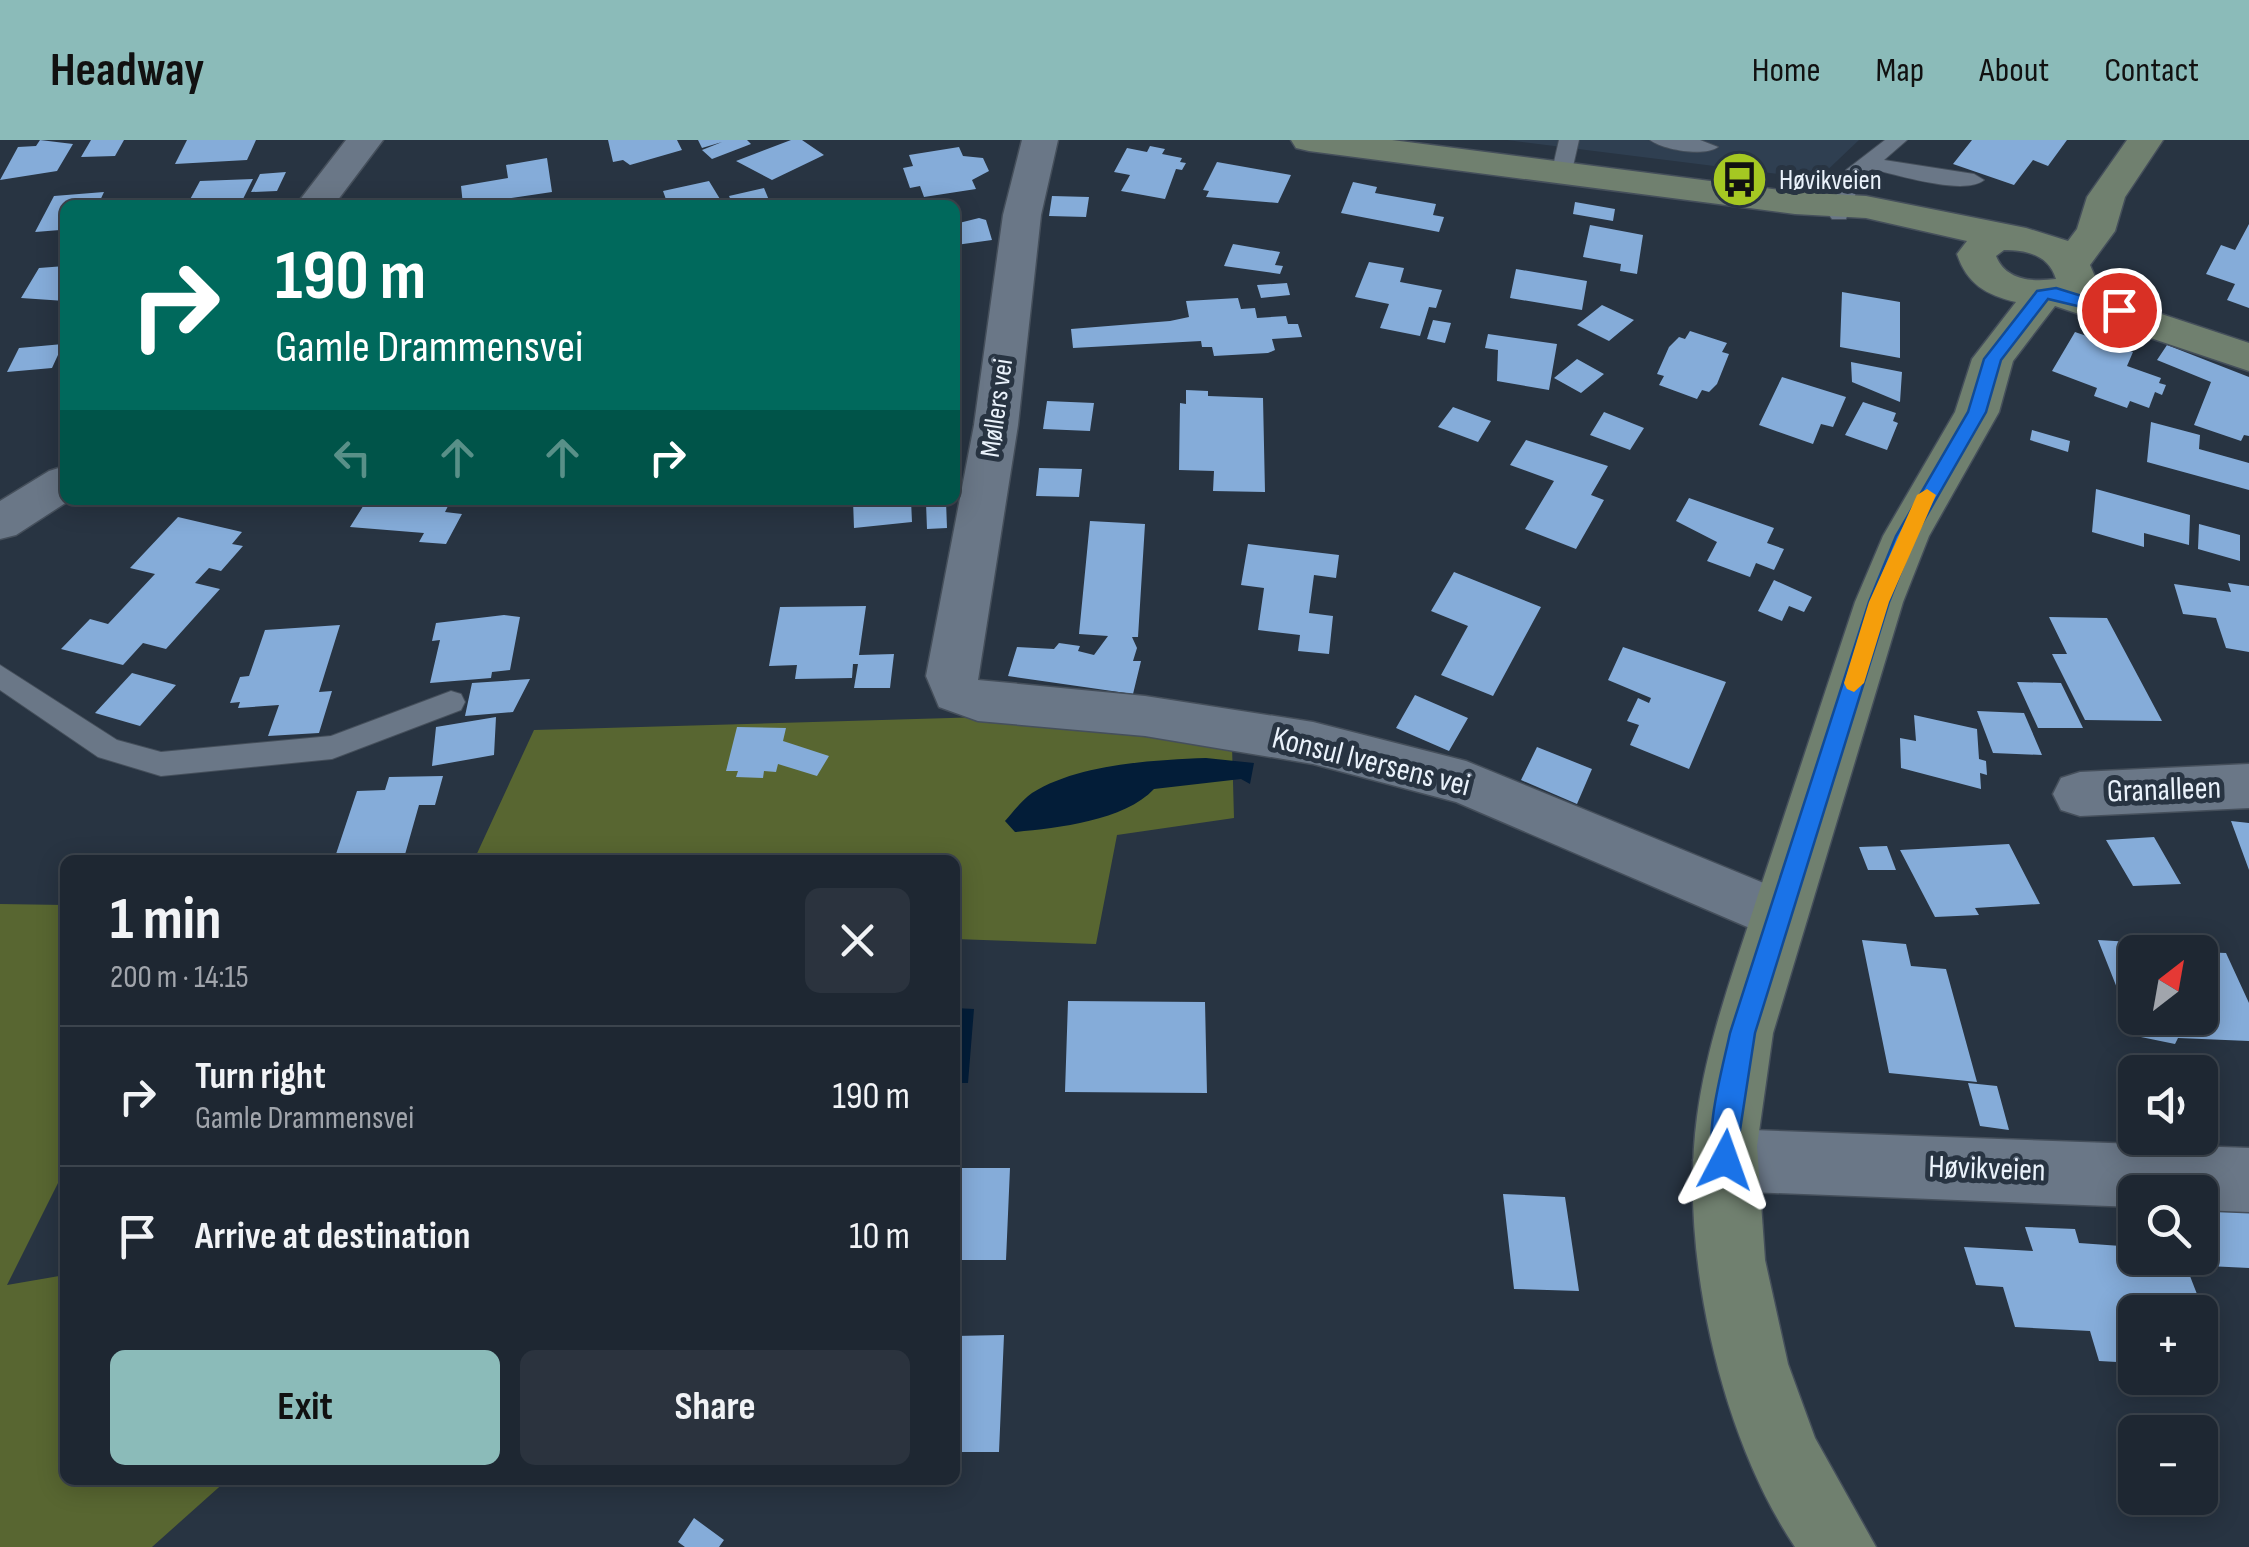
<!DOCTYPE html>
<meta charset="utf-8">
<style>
:root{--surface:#1e2732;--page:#2b333e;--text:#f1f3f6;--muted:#a1a5ac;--line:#3c444d;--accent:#8bbbb9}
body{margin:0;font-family:"Sofia Sans Condensed",sans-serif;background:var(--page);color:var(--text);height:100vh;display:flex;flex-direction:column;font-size:38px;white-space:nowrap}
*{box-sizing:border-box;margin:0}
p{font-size:32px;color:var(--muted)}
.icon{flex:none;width:55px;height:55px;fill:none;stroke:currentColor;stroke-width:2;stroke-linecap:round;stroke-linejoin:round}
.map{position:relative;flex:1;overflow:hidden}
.details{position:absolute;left:60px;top:715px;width:900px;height:630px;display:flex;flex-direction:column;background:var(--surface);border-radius:15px;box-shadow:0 5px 25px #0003,0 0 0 2px var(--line)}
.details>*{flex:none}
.top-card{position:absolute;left:60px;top:60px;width:900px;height:305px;border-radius:15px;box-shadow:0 5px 25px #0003,0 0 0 2px var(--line);background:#00695c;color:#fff;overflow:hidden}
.needle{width:65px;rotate:31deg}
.tools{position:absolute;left:2118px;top:795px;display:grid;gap:20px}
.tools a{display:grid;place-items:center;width:100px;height:100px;border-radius:15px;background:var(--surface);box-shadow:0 5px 25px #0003,0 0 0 2px var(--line);font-size:50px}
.pin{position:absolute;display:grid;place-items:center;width:85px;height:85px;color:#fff;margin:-42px;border:5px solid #fff;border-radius:50%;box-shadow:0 2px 10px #0007}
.me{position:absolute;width:110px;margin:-55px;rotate:4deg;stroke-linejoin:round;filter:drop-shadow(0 0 8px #0008)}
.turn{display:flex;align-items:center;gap:35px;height:210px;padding:0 50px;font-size:45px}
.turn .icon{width:130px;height:130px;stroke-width:2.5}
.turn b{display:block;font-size:70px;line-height:85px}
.lanes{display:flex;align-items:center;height:95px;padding:0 50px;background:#0003;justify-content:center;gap:50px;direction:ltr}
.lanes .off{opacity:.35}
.round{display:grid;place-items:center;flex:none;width:105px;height:105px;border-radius:15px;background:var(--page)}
.summary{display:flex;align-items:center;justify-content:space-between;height:170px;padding:0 50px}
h1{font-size:60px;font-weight:700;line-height:75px}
.action{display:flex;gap:20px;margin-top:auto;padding:20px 50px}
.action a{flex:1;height:115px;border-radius:15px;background:var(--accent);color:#111;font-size:40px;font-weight:700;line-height:115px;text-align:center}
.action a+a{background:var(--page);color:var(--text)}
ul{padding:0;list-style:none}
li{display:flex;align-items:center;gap:30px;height:140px;padding:0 50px;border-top:2px solid var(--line)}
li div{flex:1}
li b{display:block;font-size:38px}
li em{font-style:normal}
header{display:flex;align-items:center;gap:60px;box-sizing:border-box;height:140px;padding:0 50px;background:var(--accent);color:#111}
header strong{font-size:48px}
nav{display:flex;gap:55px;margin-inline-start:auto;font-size:35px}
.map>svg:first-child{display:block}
</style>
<header>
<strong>Headway</strong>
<nav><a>Home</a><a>Map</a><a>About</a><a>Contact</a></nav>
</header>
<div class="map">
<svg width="2249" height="1407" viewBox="0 0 2249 1407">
<rect width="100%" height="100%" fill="#283442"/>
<path fill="#2f3f51" d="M1507,0H1859L1818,39Z"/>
<path fill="#586631" d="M1231,570L1234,678L1117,695L1096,804L955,799V720H474L534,590Z
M0,764L65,765V1029L7,1145L65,1135V1340H227L152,1407H0Z"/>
<path fill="#031d38" d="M1206,618L1254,623L1250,644L1241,639L1154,649C1124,681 1057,688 1015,692L1005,681C1013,672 1022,660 1032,653C1078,624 1153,620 1206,618Z
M955,868L974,869L968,943H955Z"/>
<path fill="#85acd9" d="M40,0L73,4L57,31L0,40L18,7L36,6Z
M91,0H124L115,16L81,17Z
M187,0H256L247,20L175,24Z
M608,0H677L682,10L630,25L623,20L613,22Z
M698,0H747L751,4L712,19L702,10L722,2L702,8Z
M791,0H802L824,15L772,40L736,21Z
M1972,0H2067L2048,26L2033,20L2014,45L1953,24Z
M1150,6L1165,9L1162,14L1182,18L1180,22L1186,23L1182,30L1176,29L1165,59L1121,51L1130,35L1114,32L1127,8L1147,12Z
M959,7L963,16L983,18L989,31L972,40L976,49L924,57L920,46L910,48L903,28L913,26L909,15Z
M547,18L552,52L463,65L461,46L508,38L506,25Z
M1217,22L1291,35L1278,63L1206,57L1209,51L1203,50Z
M286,32L277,51L251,52L260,34Z
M253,39L240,65H187L200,41Z
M709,41L723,64L668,65L663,51Z
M1353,42L1377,47L1375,53L1436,64L1433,75L1444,77L1439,92L1341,73Z
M764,48L771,65H733L729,56Z
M104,52L98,65H65V94H58L60,90L35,92L54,56Z
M1052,56L1089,57L1086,77L1049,76Z
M1575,62L1615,69L1613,81L1573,74Z
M979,78L986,80L992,100L956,105L955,84Z
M2249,84V168L2227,160L2235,144L2206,134L2221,105L2235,110Z
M1590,85L1643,95L1637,134L1620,131L1621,124L1583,117Z
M1233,104L1280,112L1275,125L1283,126L1280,134L1224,126Z
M1369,122L1404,128L1400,142L1442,150L1436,168L1429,167L1420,196L1380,188L1389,164L1355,157Z
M65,126V161L21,158L39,128Z
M1516,129L1587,141L1582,170L1510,158Z
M1287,143L1290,155L1261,158L1257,145Z
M1842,152L1900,162V218L1840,207Z
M1238,158L1241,169L1255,168L1257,178L1286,176L1288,184H1298L1302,197L1272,199L1275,210L1268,213L1214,216L1212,207H1202L1201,201L1073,208L1071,189L1170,181L1189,177L1186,161Z
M1602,165L1634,180L1609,201L1577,185Z
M1433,180L1451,183L1445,203L1427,199Z
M1690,191L1727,203L1722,212L1729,214L1717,244L1709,252L1702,250L1697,259L1659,245L1664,236L1657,234L1669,207L1679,197L1685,199Z
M2075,192L2133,212L2127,226L2161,238L2159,243L2166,245L2162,255L2155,252L2149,268L2130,261L2127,268L2094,256L2097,248L2052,231Z
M1488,194L1557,204L1549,250L1497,241L1498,210L1485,208Z
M63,204L52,228L7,232L19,208Z
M2167,205L2249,237V296L2244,295L2241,301L2194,285L2211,242L2157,220Z
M1577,219L1604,234L1581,253L1554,238Z
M1851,222L1902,232L1900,262L1852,242Z
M1782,237L1846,257L1833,287L1821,284L1813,304L1759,285Z
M1186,250L1208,251V256L1263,258L1265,352L1213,351L1214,331L1179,330L1180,263L1186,264Z
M1047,261L1094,263L1090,291L1043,289Z
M1863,262L1896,273L1893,281L1898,283L1887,310L1845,295Z
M1453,267L1491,281L1478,302L1438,287Z
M1604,272L1644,288L1630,310L1590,295Z
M2151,282L2200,295L2199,309L2249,323V350L2147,322Z
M2032,290L2070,301L2068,312L2030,300Z
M1526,300L1608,326L1591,355L1604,360L1576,409L1525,389L1554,341L1510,325Z
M1039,328L1082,329L1079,357L1036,356Z
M2096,349L2190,375L2189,405L2144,393V407L2092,392Z
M1689,358L1774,388L1767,403L1784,409L1774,430L1756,423L1750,437L1707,421L1717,402L1676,381Z
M367,360H451L445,372L462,374L446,404L419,402L424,393L350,387Z
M853,360H911L912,382L854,388Z
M946,361L947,388L927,389L926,363Z
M178,377L242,392L232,404L243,406L221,431L209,428L195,443L220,449L166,509L143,503L123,525L61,509L90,479L108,484L155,434L130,428Z
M1090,381L1145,384L1138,497H1132L1137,508L1133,521H1141L1133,554L1008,536L1017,507L1054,509L1059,503L1080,506L1078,511L1094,515L1108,496L1079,494Z
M2199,384L2240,395V421L2198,409Z
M1248,404L1339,415L1336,438L1314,435L1309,473L1333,476L1329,514L1298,511L1300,495L1258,490L1264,448L1241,445Z
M1454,432L1541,467L1493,556L1441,535L1468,486L1431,471Z
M1774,440L1812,457L1804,472L1789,466L1782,481L1758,471Z
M2228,443L2249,446V512L2226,508L2216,478L2183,474L2174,444L2231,452Z
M866,466L859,515L894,514L890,548H854L858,524H853L852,538L795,539L797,525L769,526L780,467Z
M504,475L520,477L510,530L492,532L491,538L430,543L440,500L432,501L436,483Z
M2049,477L2107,478L2162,581L2085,580L2052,514H2067Z
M340,485L319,552L332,551L319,593L268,596L279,565L238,568L240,562L230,563L240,537L249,536L265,490Z
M1623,507L1726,542L1689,629L1630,605L1639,585L1627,581L1638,558L1649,563L1651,558L1608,540Z
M132,533L176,545L140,586L95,573Z
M530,539L513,572L465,576L472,543Z
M2017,542L2061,543L2083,588H2038Z
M1415,555L1468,578L1449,611L1396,588Z
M1977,571L2024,573L2042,615L1993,613Z
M1914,575L1977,589L1979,619L1986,621L1987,635L1980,633L1981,649L1901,628L1900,598L1916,601Z
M496,577L494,615L432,626L436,587Z
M737,587L786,588L783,601L829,616L817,636L778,624L776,632L764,631L763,638L736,637L738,631H726Z
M1537,607L1592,629L1577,664L1521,640Z
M443,636L435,665H419L404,718L334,720L357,651L385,650L389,637Z
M2231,681L2249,683V730Z
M2154,697L2181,744L2133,746L2106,700Z
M2009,704L2040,764L1975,768L1979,775L1935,777L1900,710Z
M1887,706L1896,730H1868L1859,707Z
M1862,800L1906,804L1911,826L1946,829L1977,942L1889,933Z
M2098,800L2149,803L2152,809H2161L2135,812V878H2200V812L2226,813L2249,863V901L2178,898L2175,904L2136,896Z
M1068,861L1205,862L1207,953L1065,952Z
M1968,943L1997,946L2009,990L1980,986Z
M955,1028H1010L1006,1120H955Z
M1503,1054L1565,1057L1579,1151L1514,1149Z
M2200,1057L2249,1059V1128L2208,1126L2200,1106Z
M2025,1087L2075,1089L2079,1103L2135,1107V1118H2183L2214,1198L2200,1197V1172H2135V1223L2099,1221L2090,1191L2015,1187L2003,1147L1976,1145L1964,1107L2033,1111Z
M1004,1195L999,1312H955V1196Z
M694,1378L724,1400L719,1407H685L678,1402Z"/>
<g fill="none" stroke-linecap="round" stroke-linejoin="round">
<defs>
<path id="lane" d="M1559,0H1579L1571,35L1561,41L1551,35Z
M1650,0H1700L1718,7C1704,17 1664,10 1650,0Z
M1885,0H1907L1884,20L1974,34L1984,40C1965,56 1897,35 1872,29L1862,37L1846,79H1832L1829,75L1846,30Z
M0,525L117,600L161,612L331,596L451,551L461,554L465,562L461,570L332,619L161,636L98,617L0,550Z"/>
<path id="street" d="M346,0H383L334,65H296Z
M1022,0H1058L1041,75L1018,285L978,540L1145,556L1313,582L1466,621L1800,758L1808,776L1800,794L1780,801L1456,662L1313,624L1145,596L978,581L939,567L926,536L974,285L1003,75Z
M65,326V360H70L16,395L0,399V361L49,331Z
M2249,624V668L2080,676L2061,670L2053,654L2061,638L2080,632Z
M1725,989L2249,1008V1072L2200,1070V1052H2135V1067L1725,1051L1702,1042L1693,1020L1702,998Z"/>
<path id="secondary" d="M1291,0H1392L1795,52L1866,56L2026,88L2068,101L2077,89L2087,57L2127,0H2163L2125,57L2115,91L2090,125L2096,139L2089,150L2249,203V231L2055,166L2013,221L1999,272L1929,396L1903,462L1773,893L1757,1006L1765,1120L1788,1224L1815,1298L1876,1407H1795C1720,1296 1679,1110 1697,977C1707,901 1734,830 1757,758C1790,659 1822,561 1855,462L1883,396L1955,272L1972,219L2016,162C1986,155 1967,144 1957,114L1967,101L1866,78L1795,74L1309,11L1296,8ZM2004,110C2027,110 2049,115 2056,139C2033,142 2006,141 1996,116Z"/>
</defs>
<use href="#lane" stroke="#454f5b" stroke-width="2"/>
<use href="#street" stroke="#454f5b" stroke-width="3"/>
<use href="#secondary" stroke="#454f5b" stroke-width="3"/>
<use href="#lane" fill="#6a7787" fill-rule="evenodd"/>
<use href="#street" fill="#6a7787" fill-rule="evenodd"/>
<use href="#secondary" fill="#70806f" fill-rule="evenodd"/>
</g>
<path fill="#1a73e8" stroke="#114b97" stroke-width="2.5" d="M2056,148L2127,170L2119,176L2048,159L2001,220L1986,272L1915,396L1889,462L1755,893L1734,1029L1725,1033L1716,1029C1702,998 1723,927 1730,893L1869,462L1896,396L1968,272L1984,219L2037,151Z"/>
<path fill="#f59e0b" d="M1927,349L1936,355L1889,462L1864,543L1854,552L1847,549L1844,543L1869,462L1917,355Z"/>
<defs>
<symbol id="bus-disc" viewBox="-11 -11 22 22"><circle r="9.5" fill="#a5c822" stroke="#283442"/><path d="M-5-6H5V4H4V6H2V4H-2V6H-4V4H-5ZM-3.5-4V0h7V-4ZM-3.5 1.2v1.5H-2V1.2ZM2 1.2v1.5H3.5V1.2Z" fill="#111"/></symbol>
</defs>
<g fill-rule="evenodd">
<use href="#bus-disc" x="1708" y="8" width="63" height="63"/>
</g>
<g text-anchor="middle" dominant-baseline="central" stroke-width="10" stroke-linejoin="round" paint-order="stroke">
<g font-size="28" fill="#eaf2fb" stroke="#283442" text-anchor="start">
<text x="1779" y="40">Høvikveien</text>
</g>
<g font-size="28" fill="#eaf2fb" stroke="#283442">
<text transform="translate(997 268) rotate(-82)">Møllers vei</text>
</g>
<g font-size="32" fill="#eaf2fb" stroke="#283442">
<text transform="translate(1371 622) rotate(14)">Konsul Iversens vei</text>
<text transform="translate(2164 650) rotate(-2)">Granalleen</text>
<text transform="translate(1987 1029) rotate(2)">Høvikveien</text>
</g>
</g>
</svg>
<div class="tools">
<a><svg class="needle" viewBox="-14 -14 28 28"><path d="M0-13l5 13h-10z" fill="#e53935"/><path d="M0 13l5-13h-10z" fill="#a1a5ac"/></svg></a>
<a><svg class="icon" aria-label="sound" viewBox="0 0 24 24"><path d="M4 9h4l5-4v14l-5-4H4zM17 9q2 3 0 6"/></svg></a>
<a><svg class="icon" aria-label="search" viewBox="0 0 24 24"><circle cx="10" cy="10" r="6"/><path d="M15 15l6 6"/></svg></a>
<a>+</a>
<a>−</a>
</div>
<div class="pin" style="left:2119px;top:170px;background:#d93025"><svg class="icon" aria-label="arrive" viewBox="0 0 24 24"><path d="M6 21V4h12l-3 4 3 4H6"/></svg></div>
<svg class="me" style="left:1725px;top:1020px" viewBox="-20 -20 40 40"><path d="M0-17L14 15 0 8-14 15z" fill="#1a73e8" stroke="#fff" stroke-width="4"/></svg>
<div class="top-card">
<div class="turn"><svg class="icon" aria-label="right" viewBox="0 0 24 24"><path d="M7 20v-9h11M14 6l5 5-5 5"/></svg><div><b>190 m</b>Gamle Drammensvei</div></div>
<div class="lanes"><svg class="icon off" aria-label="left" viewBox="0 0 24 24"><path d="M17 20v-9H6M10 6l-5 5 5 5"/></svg><svg class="icon off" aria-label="ahead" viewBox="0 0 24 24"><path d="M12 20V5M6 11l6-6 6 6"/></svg><svg class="icon off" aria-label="ahead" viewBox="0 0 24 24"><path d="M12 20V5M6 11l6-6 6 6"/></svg><svg class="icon" aria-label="right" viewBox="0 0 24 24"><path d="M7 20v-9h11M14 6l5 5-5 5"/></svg></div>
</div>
<section class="details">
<div class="summary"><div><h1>1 min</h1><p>200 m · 14:15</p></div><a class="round"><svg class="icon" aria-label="close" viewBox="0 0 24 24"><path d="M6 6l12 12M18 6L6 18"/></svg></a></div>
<ul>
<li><svg class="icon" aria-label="right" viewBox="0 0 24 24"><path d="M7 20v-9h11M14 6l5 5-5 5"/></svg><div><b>Turn right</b><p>Gamle Drammensvei</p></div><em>190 m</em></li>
<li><svg class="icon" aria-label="arrive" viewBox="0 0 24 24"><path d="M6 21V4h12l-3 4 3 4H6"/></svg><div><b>Arrive at destination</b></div><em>10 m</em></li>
</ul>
<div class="action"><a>Exit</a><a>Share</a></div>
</section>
</div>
